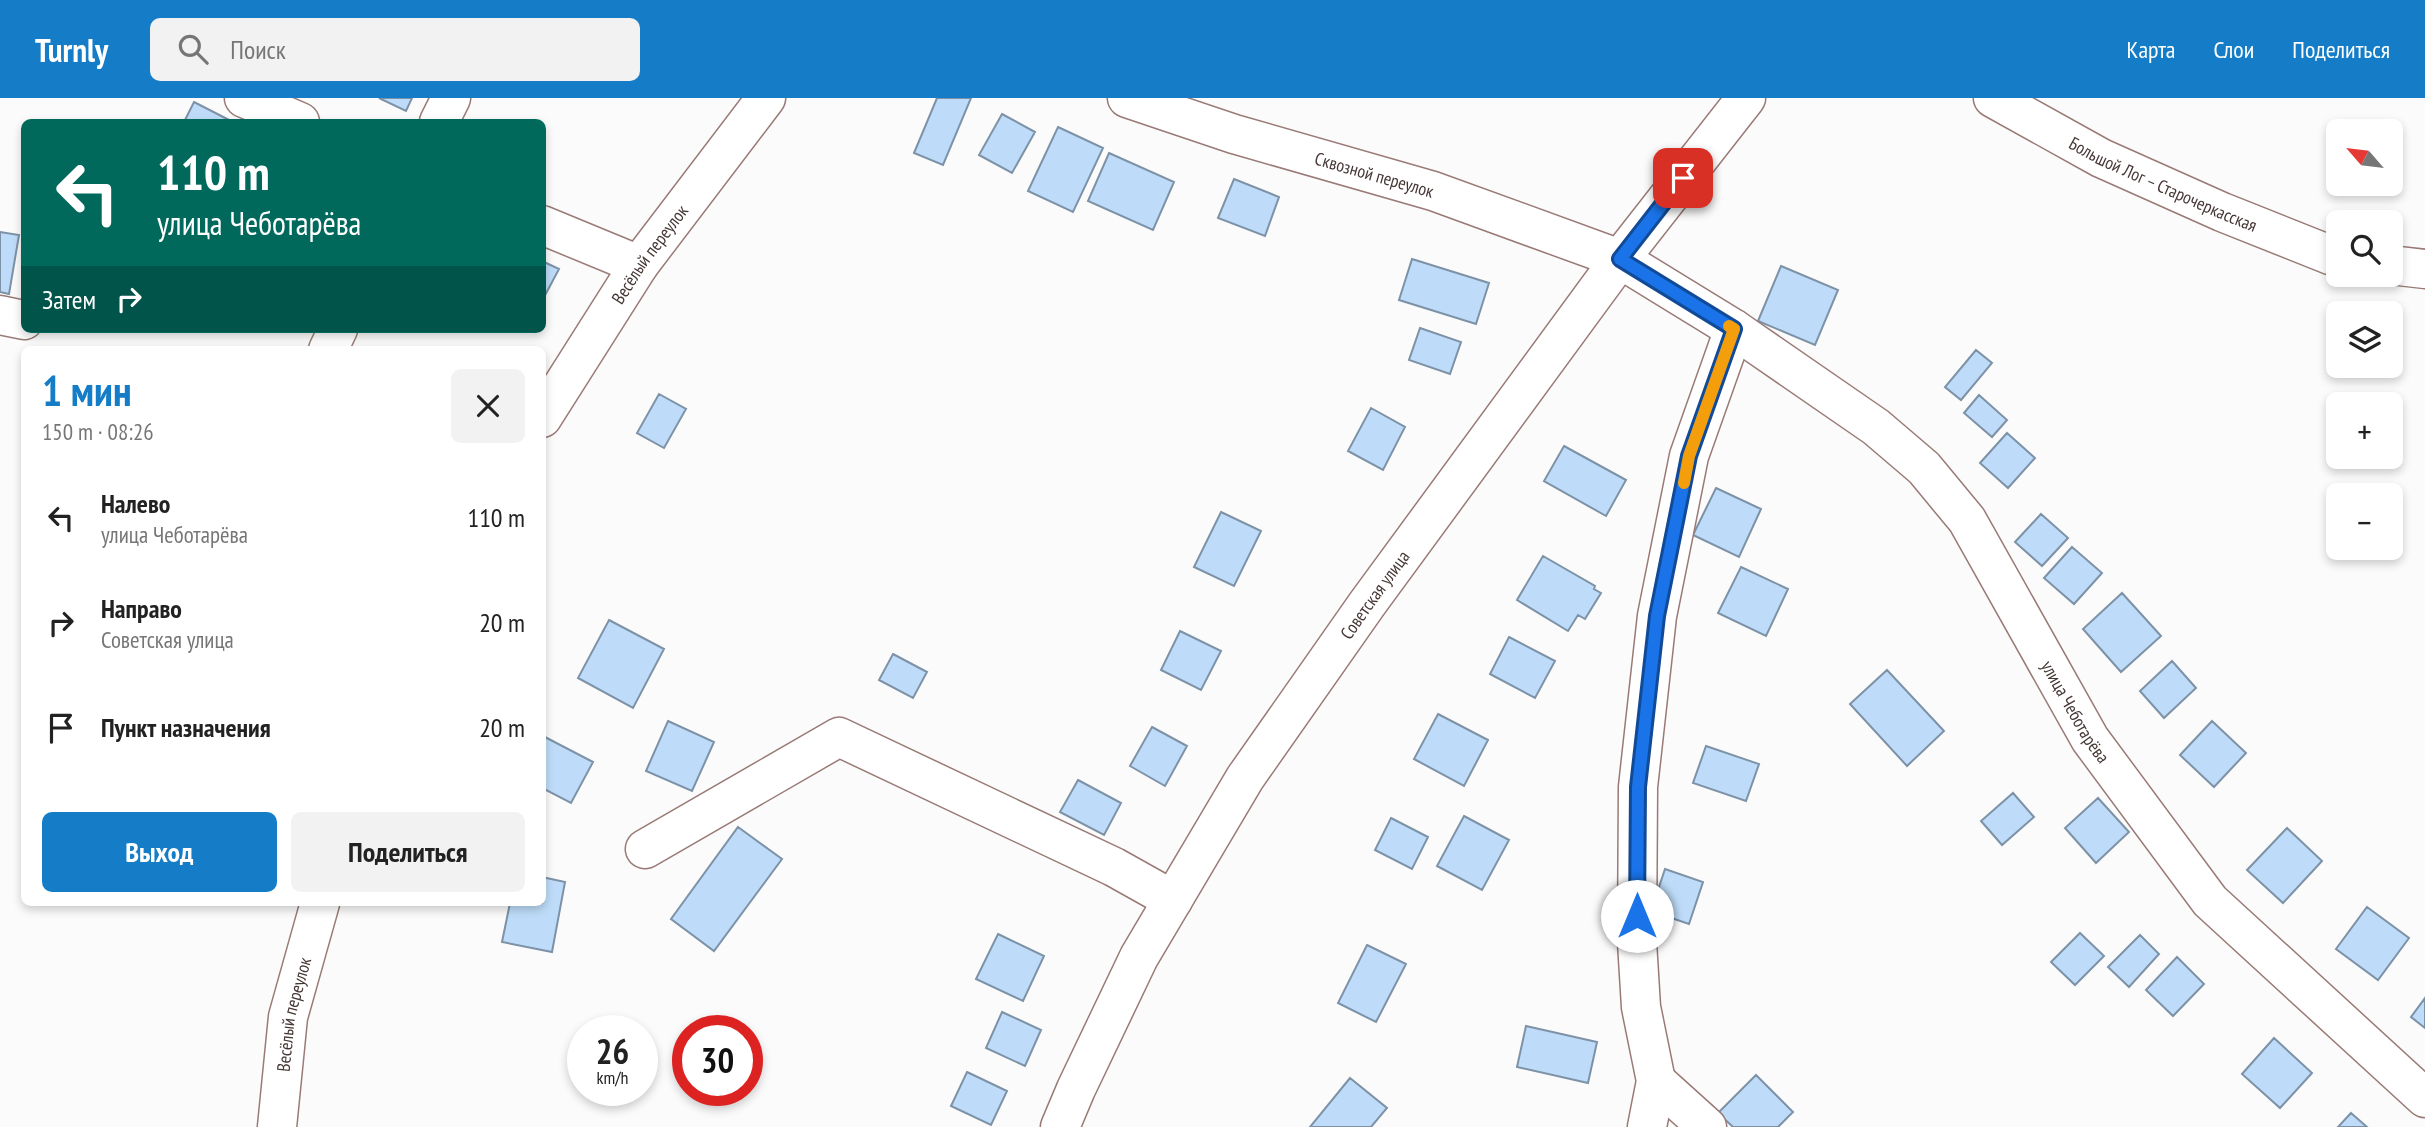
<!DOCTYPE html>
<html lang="ru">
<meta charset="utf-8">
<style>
:root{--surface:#fff;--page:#f2f2f2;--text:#222;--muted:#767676;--accent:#157dc8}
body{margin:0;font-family:"PT Sans Narrow",sans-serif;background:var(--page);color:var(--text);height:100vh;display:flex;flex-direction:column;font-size:26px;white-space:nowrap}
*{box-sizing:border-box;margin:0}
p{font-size:23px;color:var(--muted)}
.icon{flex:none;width:38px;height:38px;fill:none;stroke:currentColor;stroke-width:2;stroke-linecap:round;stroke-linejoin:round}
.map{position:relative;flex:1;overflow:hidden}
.details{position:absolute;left:21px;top:248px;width:525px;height:560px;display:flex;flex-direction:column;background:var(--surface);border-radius:10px;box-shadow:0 4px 10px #0003}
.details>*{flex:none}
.banner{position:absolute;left:21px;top:21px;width:525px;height:214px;border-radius:10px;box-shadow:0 4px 10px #0003;background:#00695c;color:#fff;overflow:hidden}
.needle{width:46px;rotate:298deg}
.buttons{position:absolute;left:2326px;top:21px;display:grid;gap:14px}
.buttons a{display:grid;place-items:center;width:77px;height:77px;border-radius:10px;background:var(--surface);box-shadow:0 4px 10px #0003;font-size:35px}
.speed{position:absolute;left:567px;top:917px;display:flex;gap:14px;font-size:35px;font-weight:700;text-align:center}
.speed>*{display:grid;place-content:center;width:91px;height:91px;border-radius:50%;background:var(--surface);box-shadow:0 4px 10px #0003;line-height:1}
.speed small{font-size:18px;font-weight:400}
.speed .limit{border:10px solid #d22;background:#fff;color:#111}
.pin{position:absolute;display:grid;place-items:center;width:60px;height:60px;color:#fff;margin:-30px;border-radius:14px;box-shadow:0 4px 10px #0006}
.me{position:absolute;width:77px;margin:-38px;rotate:0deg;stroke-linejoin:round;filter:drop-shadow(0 0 5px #0008)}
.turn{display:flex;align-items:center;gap:24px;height:147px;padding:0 21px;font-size:32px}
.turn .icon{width:91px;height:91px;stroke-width:2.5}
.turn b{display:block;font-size:49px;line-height:60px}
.then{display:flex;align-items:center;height:66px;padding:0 21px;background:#0003;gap:14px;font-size:26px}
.round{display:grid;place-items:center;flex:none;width:74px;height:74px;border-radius:10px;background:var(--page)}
.head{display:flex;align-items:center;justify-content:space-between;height:119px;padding:0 21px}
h1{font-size:42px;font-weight:600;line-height:52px;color:var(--accent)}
.primary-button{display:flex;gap:14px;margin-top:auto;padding:14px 21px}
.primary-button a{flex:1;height:80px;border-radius:10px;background:var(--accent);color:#fff;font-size:28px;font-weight:600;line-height:80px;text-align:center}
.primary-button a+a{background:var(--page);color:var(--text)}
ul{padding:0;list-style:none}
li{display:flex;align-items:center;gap:21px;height:105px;padding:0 21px}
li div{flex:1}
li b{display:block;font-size:26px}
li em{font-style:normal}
header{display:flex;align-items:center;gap:42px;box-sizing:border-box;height:98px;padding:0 35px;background:var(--accent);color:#fff}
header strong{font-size:33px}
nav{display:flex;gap:38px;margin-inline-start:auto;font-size:24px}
.search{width:490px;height:63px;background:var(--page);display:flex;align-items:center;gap:18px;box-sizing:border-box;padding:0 24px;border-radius:10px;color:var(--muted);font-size:26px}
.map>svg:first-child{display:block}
</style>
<header>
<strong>Turnly</strong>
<div class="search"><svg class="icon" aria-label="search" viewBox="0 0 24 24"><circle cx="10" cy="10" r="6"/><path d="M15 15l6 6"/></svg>Поиск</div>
<nav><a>Карта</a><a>Слои</a><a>Поделиться</a></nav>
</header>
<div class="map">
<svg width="2425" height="1029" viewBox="0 0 2425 1029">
<rect width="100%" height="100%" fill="#fbfbfb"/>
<path fill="#bedcf9" stroke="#7d92a6" stroke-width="2" d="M379,0H412L406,13Z
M937,0H971L943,67L914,55Z
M194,4L233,24H184Z
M1002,16L1035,34L1012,75L979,57Z
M1058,29L1103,50L1073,114L1028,93Z
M1109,55L1174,84L1153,132L1088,103Z
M1234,81L1279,99L1265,138L1218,120Z
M0,134L19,137L9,196L0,194Z
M1412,161L1489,185L1476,226L1399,202Z
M542,163L559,171L542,203Z
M1781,168L1838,192L1815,247L1758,223Z
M1420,230L1461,244L1450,276L1409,262Z
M1976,252L1992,265L1961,302L1945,289Z
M659,296L686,311L664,350L637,335Z
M1979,297L2007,322L1992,339L1964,315Z
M1371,310L1405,329L1383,372L1348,353Z
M2007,335L2035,360L2008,390L1980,365Z
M1564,348L1626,382L1606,418L1544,383Z
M1716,390L1761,411L1739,459L1693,437Z
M1221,414L1261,433L1234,488L1194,469Z
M2041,416L2068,440L2042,468L2015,444Z
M2072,449L2102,475L2074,506L2044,480Z
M1543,458L1595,488L1594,491L1601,495L1585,521L1578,517L1568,533L1517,502Z
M1741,469L1788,491L1766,538L1718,515Z
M2122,495L2161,538L2121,574L2083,531Z
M609,522L664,551L633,610L578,580Z
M1180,533L1221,553L1201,592L1161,572Z
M1509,539L1555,563L1535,600L1490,576Z
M893,556L927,574L913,600L879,582Z
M2172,563L2196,590L2164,620L2140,593Z
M1887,572L1944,633L1907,668L1850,606Z
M1438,616L1488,642L1464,688L1414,661Z
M668,623L714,644L692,693L646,673Z
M2212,623L2246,655L2214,689L2180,657Z
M1152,629L1187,648L1165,688L1130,668Z
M543,638L593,664L571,705L542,690Z
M1706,648L1759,666L1746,703L1693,685Z
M1078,682L1121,705L1104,737L1060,714Z
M2013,695L2034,719L2002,747L1981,723Z
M2098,700L2129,734L2096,765L2065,730Z
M1464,718L1509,742L1482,792L1437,768Z
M1391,720L1428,739L1412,771L1375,752Z
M738,729L782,761L714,853L671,821Z
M2287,730L2322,763L2283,805L2247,772Z
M1665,771L1703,784L1689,826L1651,813Z
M542,779L565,784L552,854L502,844L510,805H542Z
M2367,809L2409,840L2378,882L2336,851Z
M2080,835L2104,858L2075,887L2051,864Z
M998,836L1044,858L1023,903L976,881Z
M2140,837L2159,856L2129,889L2108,869Z
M1367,847L1406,866L1376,924L1338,905Z
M2177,859L2204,886L2173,918L2146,892Z
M2425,900V930L2411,919Z
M1002,914L1041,932L1025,968L986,950Z
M1526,928L1597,944L1588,985L1517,969Z
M2274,940L2312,975L2280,1010L2242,976Z
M967,974L1007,993L991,1027L951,1008Z
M1756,977L1793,1014L1778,1029H1733L1718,1015Z
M1350,980L1387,1010L1371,1029H1310Z
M2351,1015L2367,1029H2338Z"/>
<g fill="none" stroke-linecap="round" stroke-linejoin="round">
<defs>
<g id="minor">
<path d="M244,0L300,24"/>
<path id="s1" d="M1127,0L1234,36L1433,93L1620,161L1734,231L1876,329L1924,370L1967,422L2090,641L2210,803L2425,1000"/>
<path id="s2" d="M1993,0L2101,60L2222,114L2330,157L2338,159"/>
<path d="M439,24L451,0"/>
<path d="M542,127L639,167"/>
<path d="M2390,167L2425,171"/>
<path d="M0,217L24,222"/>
<path d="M328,252L338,231"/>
<path id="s3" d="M542,320L639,167L766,0"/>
<path d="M645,751L839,639L1114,769L1173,802"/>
<path d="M1656,983L1707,1029"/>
<path id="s4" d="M277,1029L288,919L320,805"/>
<path d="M1647,1029L1656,983L1641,909L1637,844L1638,689L1657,518L1689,358L1734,231"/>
</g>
<g id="major">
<path id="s5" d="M1060,1029L1076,991L1139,859L1245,680L1367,506L1620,161L1746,0"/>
</g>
</defs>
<use href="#minor" stroke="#997a76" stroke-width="41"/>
<use href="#major" stroke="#997a76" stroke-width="41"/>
<use href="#minor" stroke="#fff" stroke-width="38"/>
<use href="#major" stroke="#fff" stroke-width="38"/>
</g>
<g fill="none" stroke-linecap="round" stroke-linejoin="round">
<defs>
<path id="route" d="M1637,818L1638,689L1657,518L1689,358L1734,231L1620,161L1683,80"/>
</defs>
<use href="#route" stroke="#114b97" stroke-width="18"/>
<use href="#route" stroke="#1a73e8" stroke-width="12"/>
<path stroke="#f59e0b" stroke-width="12" d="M1684,385L1689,358L1734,231L1729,228"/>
</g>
<g text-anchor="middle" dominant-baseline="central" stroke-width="5" stroke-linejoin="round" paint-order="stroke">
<g font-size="18" fill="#453736" stroke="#fff">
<text stroke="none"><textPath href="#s1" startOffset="259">Сквозной переулок</textPath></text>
<text stroke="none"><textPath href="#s2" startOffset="191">Большой Лог – Старочеркасская</textPath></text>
<text stroke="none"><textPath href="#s3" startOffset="196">Весёлый переулок</textPath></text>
<text stroke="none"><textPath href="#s5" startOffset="620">Советская улица</textPath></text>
<text stroke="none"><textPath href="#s1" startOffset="1176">улица Чеботарёва</textPath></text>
<text stroke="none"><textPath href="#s4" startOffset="114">Весёлый переулок</textPath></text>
</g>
</g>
</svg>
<div class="buttons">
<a><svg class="needle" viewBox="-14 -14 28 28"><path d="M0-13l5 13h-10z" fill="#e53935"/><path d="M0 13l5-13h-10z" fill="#767676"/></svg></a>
<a><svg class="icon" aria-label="search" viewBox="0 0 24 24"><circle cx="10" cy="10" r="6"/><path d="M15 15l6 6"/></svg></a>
<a><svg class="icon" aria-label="layers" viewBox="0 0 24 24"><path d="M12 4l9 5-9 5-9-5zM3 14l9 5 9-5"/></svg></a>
<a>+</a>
<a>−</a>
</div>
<div class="speed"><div>26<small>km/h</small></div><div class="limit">30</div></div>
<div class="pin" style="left:1683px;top:80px;background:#d93025"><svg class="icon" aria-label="arrive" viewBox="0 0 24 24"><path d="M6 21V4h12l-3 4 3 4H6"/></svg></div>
<svg class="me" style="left:1637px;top:818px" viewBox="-20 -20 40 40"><circle r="19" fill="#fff"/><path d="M0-13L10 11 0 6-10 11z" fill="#1a73e8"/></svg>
<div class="banner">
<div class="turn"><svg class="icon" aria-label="left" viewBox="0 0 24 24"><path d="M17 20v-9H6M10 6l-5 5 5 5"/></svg><div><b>110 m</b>улица Чеботарёва</div></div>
<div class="then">Затем<svg class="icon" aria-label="right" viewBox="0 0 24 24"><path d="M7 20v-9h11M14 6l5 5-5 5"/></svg></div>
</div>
<section class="details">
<div class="head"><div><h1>1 мин</h1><p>150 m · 08:26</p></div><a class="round"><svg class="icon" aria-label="close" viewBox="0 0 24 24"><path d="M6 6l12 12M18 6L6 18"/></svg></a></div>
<ul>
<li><svg class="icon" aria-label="left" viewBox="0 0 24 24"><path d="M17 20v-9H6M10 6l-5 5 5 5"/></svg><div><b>Налево</b><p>улица Чеботарёва</p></div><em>110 m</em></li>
<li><svg class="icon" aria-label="right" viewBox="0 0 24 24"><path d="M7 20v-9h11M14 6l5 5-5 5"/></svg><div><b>Направо</b><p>Советская улица</p></div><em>20 m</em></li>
<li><svg class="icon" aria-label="arrive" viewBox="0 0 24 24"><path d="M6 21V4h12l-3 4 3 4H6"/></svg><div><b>Пункт назначения</b></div><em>20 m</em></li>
</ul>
<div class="primary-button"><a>Выход</a><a>Поделиться</a></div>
</section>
</div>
